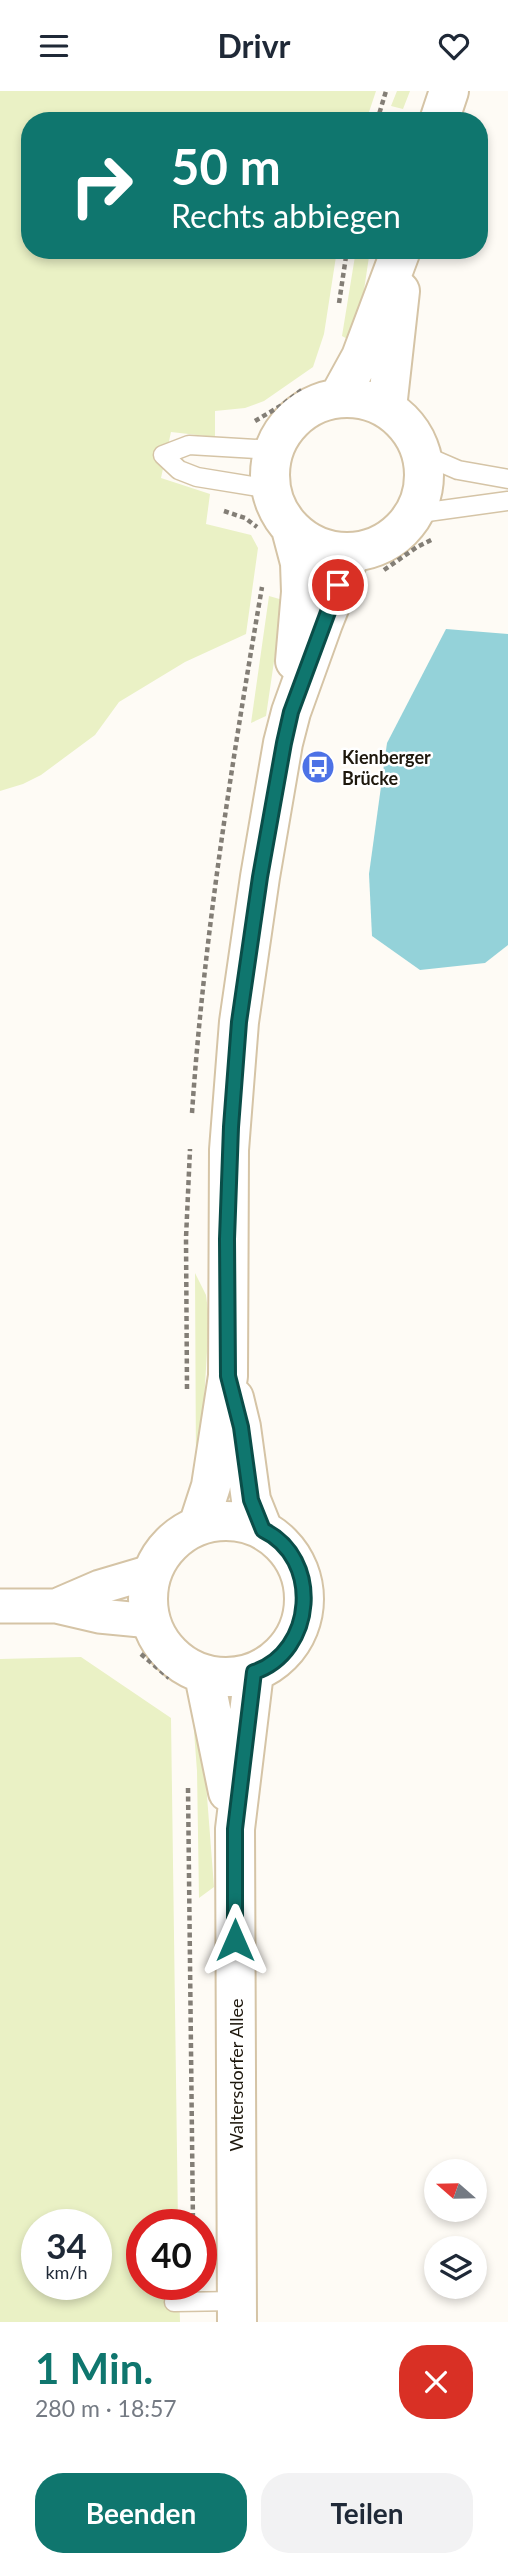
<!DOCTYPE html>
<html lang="de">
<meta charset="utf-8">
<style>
:root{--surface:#fff;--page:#f2f2f3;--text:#1f2937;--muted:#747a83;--accent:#0f766e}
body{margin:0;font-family:Lato,sans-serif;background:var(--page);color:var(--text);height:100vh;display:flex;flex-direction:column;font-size:26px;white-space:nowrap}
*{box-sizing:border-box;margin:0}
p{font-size:23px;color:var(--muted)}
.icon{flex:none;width:38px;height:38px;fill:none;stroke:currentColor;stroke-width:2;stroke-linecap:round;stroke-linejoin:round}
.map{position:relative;height:2231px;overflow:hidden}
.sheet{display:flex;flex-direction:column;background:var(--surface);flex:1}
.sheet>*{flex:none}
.top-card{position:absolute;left:21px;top:21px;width:467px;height:147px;border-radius:28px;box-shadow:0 4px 10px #0003;background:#0f766e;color:#fff;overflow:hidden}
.needle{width:46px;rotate:290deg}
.buttons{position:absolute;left:424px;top:2068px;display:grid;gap:14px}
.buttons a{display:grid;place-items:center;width:63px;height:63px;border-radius:50%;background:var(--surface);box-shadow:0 4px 10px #0003;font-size:35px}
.speed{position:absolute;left:21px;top:2118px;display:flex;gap:14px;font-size:35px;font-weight:700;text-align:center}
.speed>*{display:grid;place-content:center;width:91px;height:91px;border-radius:50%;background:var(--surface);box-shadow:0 4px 10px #0003;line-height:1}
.speed small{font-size:18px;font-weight:400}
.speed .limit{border:10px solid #d22;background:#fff;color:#111}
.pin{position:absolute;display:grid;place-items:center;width:60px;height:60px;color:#fff;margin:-30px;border:4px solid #fff;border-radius:50%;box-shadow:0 2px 7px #0007}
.me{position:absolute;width:77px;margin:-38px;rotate:0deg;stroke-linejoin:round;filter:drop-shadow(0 0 5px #0008)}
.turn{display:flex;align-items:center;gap:24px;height:147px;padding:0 35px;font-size:32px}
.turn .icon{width:91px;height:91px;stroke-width:2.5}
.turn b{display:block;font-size:49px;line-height:60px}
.round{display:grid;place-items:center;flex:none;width:74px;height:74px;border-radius:28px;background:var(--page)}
.summary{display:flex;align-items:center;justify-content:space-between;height:119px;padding:0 35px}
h1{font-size:42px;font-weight:700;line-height:52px;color:var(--accent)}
.action{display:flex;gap:14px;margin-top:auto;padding:14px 35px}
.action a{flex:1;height:80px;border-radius:28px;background:var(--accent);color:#fff;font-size:28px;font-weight:700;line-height:80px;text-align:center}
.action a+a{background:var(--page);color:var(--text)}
header{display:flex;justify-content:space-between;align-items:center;height:91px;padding:0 35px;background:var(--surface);font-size:32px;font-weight:700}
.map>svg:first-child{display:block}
</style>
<header><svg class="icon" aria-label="menu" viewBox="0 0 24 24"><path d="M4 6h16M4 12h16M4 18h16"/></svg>Drivr<svg class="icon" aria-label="heart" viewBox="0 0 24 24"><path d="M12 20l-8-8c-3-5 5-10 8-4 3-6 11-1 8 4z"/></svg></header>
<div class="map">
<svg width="508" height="2231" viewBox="0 0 508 2231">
<rect width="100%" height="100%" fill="#fefbf5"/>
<path fill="#eaf1c5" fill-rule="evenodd" d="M0,0H376L366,30H30V159H337L324,243L313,276L264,310L245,317L215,320V346L171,341L161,387L210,403L206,433L251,444L258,457L246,543L185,571L119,611L95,644L41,684L23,693L0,700Z
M397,0H410L403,18L391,15Z
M356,159H370L364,199L351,250L342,245Z
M269,505L283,509L266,625L251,632Z
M195,1182L206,1204L209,1227L200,1378H196Z
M81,1566L171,1627L178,2133H142V2193H179L180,2231H0V1568ZM37,2133H96V2193H37Z
M193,1627H201L214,1796L199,1807L197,1680Z"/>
<path fill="#94d2d9" d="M446,538L508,543V854L485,872L420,879L372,845L369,783L387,652Z"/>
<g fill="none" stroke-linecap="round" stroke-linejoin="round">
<defs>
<path id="lane" d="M421,363L458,379L508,388
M270,398L197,386L179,379L163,364L189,354L274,359
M413,423L508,410
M174,2211L237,2210"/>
<path id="street" d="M0,1515H56L99,1525L151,1530
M56,1515L100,1496L154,1480"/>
<path id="secondary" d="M439,30L449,0
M339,306L361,266L401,159
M270 384a77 77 0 1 1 154 0a77 77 0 1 1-154 0Z
M387,317L400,200
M291,438L300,472L301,501L295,570
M234,1307L241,1336L251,1409L263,1439
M148 1508a78 78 0 1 1 156 0a78 78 0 1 1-156 0Z
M198,1435L211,1395L228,1285L229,1059L239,931L260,786L283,652L291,621L323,532L351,462
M204,1584L228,1701
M237,2231L235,1738L254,1581"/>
</defs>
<use href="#lane" stroke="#d5c4a6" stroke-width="21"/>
<use href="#street" stroke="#d5c4a6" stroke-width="37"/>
<use href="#secondary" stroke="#d5c4a6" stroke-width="42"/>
<path stroke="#837e76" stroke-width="4.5" stroke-dasharray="5 3.5" stroke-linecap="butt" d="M377,30L386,0
M339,212L347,159
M255,330L282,314L303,298
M224,420L245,427L257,436
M384,479L417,456L433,448
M192,1022C204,845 232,671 262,496
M187,1298L186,1147L190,1058
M141,1563L169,1587
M188,1697L193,2133"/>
<use href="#lane" stroke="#fff" stroke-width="18"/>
<use href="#street" stroke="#fff" stroke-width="33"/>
<use href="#secondary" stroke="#fff" stroke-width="38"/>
</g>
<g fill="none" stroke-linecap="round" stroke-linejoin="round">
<defs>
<path id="route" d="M235,1849V1738L254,1581C315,1561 322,1467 263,1439L251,1409L241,1336L228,1285L227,1148L231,1036L239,931L260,786L284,652L291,621L338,494"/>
</defs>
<use href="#route" stroke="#0a4d48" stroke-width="18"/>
<use href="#route" stroke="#0f766e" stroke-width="12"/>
</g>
<defs>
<symbol id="bus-disc" viewBox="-11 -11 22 22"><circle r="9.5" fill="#4d72e6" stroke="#fff"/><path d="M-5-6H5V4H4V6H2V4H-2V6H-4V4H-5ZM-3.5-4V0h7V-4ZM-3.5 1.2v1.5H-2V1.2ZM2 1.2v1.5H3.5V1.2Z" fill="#fff"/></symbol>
</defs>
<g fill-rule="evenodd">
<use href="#bus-disc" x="299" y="657" width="38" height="38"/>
</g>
<g text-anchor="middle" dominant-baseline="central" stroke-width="5" stroke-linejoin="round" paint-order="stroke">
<g font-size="18" font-weight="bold" fill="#1e180d" stroke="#fff" text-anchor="start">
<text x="342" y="666">Kienberger<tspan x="342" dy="21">Brücke</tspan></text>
</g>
<g font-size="18" fill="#1e180d" stroke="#fff">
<text transform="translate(236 1984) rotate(-90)">Waltersdorfer Allee</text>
</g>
</g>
</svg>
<div class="buttons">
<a><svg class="needle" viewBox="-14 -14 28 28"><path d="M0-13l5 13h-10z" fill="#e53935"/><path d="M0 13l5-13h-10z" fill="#747a83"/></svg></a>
<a><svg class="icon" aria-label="layers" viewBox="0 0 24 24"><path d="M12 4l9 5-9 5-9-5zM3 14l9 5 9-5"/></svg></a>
</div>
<div class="speed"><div>34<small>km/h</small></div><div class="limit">40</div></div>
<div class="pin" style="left:338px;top:494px;background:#d93025"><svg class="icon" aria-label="arrive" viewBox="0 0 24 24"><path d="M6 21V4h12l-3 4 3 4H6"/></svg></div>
<svg class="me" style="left:235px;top:1849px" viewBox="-20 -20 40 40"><path d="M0-17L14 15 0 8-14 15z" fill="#0f766e" stroke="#fff" stroke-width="4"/></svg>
<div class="top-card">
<div class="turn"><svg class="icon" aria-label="right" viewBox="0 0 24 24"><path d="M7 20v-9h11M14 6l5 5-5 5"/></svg><div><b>50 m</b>Rechts abbiegen</div></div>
</div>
</div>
<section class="sheet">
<div class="summary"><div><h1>1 Min.</h1><p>280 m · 18:57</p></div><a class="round" style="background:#d93025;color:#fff"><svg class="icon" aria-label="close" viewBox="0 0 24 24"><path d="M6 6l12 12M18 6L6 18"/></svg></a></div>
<div class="action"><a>Beenden</a><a>Teilen</a></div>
</section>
